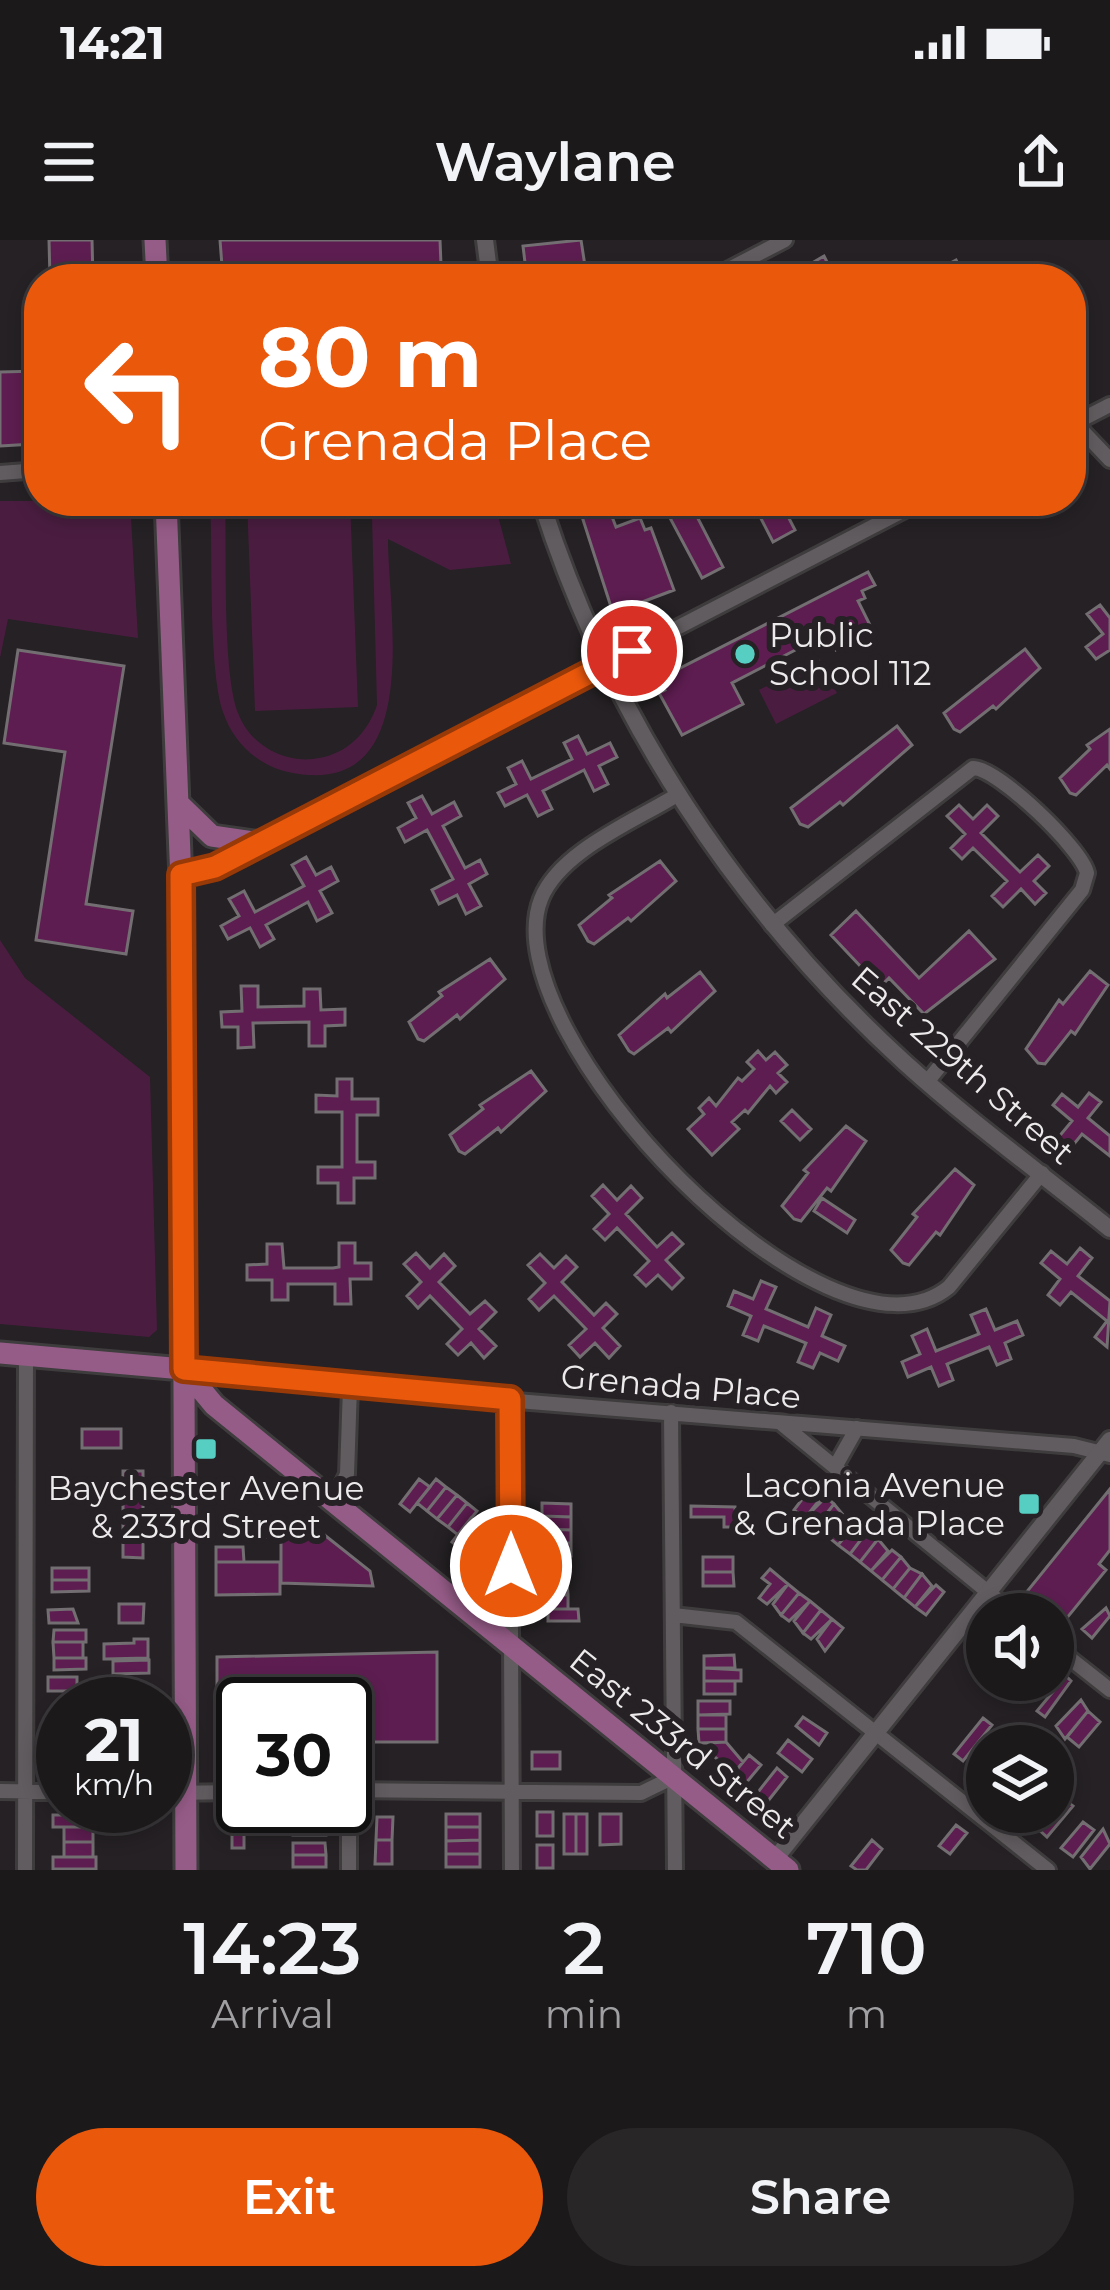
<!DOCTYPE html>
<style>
:root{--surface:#1c191b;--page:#292628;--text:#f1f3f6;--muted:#a0a0a3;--line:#3a383a;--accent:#ea580c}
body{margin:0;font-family:Montserrat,sans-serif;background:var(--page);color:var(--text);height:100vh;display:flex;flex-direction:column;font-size:45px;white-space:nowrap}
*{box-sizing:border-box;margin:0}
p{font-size:39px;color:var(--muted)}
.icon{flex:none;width:66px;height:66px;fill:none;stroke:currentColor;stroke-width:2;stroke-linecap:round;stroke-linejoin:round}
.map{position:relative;height:1630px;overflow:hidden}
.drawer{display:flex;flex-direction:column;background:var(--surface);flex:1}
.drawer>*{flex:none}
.guide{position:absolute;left:24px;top:24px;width:1062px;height:252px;border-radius:48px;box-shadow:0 6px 18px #0003,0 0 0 3px var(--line);background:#ea580c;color:#fff;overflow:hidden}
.fabs{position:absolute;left:966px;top:1353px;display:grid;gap:24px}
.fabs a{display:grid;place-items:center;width:108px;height:108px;border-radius:50%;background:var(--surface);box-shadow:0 6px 18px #0003,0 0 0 3px var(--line);font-size:60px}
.speed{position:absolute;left:36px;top:1437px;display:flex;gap:24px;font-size:60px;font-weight:700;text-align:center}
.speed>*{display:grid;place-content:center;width:156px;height:156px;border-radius:50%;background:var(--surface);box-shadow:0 6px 18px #0003,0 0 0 3px var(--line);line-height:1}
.speed small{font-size:30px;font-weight:400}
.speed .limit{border:6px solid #111;border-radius:18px;background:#fff;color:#111}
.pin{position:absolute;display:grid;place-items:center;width:102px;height:102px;color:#fff;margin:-51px;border:6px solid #fff;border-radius:50%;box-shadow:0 3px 12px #0007}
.me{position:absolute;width:132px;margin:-66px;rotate:0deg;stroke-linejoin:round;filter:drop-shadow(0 0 9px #0008)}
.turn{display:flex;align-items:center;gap:42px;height:252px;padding:0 36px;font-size:54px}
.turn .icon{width:156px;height:156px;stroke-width:2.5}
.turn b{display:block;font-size:84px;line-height:102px}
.eta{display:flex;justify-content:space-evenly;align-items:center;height:204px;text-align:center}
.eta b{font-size:72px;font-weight:600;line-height:84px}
.cta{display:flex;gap:24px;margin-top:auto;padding:24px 36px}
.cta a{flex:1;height:138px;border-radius:72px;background:var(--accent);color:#fff;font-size:48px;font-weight:600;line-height:138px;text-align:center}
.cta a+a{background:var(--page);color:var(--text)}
.status{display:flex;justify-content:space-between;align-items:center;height:84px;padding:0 60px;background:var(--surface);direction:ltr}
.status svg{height:33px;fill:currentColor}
header{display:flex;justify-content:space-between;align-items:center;height:156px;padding:0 36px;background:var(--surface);font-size:54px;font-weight:600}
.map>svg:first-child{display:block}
</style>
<div class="status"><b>14:21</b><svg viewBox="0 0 49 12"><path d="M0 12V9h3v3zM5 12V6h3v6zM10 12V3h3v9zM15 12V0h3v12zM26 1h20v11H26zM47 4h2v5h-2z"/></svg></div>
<header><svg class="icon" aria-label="menu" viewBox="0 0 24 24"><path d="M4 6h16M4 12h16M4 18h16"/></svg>Waylane<svg class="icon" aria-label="share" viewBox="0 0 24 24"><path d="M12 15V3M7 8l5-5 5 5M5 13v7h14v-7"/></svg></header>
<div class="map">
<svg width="1110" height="1630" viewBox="0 0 1110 1630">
<rect width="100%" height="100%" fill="#252124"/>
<path fill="#4a1d40" d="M0,261H130L138,398L8,379L0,418Z
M210,261H225C227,312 222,430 238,473C250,505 285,525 319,518C348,513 368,492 377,465L372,277L365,261H494L511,324L450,330L388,299C388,373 426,562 288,532C257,525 233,502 223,472C208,425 213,315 210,261Z
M247,261H350L358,467L255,471Z
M819,418L837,453L776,484L759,450Z
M0,700L25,738L150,837L157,1090L149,1097L0,1084Z"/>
<path fill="#5d1d50" stroke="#736e71" stroke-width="3" d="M49,0H92L93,39H50Z
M220,0H440L441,25H424V39H223Z
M581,0L587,39H527L523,6Z
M824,16L835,38L780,39L812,23Z
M956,20L965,39H920Z
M39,131V188H32L33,204L0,206V132Z
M577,261H606L616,287L640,278L645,290L651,288L674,350L613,373Z
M661,261H689L723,327L702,338Z
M752,261H780L795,290L773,302Z
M868,332L875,345L862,351L865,358L858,361L873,391L836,410L828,393L732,443L743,464L682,495L659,453L665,450L659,439Z
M1100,365L1110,378V410L1096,419L1086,407L1103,394L1087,374Z
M1025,409L1040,428L996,469L993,466L960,492L954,489L944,473Z
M18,410L124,426L86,664L133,671L126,714L36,700L65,512L4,503Z
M897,486L912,505L843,565L840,562L808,587L800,584L791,568Z
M1110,489V529L1107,525L1076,555L1070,553L1060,538L1090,509L1087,505Z
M578,496L587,514L610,503L617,517L599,526L608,544L594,551L584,530L543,551L552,569L538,576L527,555L505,566L498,553L516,544L508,528L522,521L531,539L572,519L564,503Z
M422,556L432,574L454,562L461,576L443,586L465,628L480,620L487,634L469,644L481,666L466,674L457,655L439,664L432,650L453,639L427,590L405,602L398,588L416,578L408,563Z
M959,565L973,579L987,565L998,576L981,593L1020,632L1038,615L1049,626L1034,641L1046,653L1035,664L1021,649L1003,667L992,656L1007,641L973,608L962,619L951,608L965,594L947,576Z
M306,617L316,635L331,627L338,641L320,651L332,673L317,681L308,662L266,685L274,699L260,707L250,688L228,699L221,686L239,676L229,659L244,651L255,672L304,646L292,625Z
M660,621L676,641L631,681L628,678L594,704L588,701L579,685L612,658L609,655Z
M856,671L919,738L969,691L995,719L924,774L889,738L880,747L831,695Z
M490,719L505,739L460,779L457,775L424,801L418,799L409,782L442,756L439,752Z
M1090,731L1108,745L1075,794L1071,791L1045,824L1038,823L1026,809L1059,760L1063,764Z
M700,732L715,751L671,792L668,788L634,814L629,811L619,795L665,754L667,758Z
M241,746H258V767L304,766V749H320L321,770L345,769V785L325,786V806H309V782L253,783L254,807L238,808V787H222L221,772L242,771Z
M758,811L766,820L775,812L787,825L778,833L787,842L776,853L770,846L748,873L745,870L732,882L739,889L712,915L688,889L704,874L699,868L709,858L716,866L738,838L742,841L754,829L747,822Z
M531,831L546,851L501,892L498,888L465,914L459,911L450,895L483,869L480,865Z
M337,839H352V859H378V875H357V922H375V938H354V963H338V943H318V927H342V872H316V855L337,856Z
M1089,853L1101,862L1088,878L1110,896V916L1082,894L1070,909L1057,899L1072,881L1053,865L1062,854L1078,867Z
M792,870L811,889L800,900L781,881Z
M846,886L866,901L831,951L827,948L801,981L794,979L782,966L808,933L804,930Z
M955,929L974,945L940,995L936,992L909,1025L903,1023L891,1010L917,977L913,974Z
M603,945L617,960L631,946L642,958L626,974L657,1007L672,993L683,1004L666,1020L683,1038L672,1049L658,1035L646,1046L635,1035L649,1021L617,988L605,1000L594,989L609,974L592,956Z
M822,958L855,980L847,993L814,971Z
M339,1003H355V1023H371V1039H350L351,1064H335V1044H288V1060H272V1040H247V1025L267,1024V1004H282L284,1028H333L339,1027Z
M1080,1008L1092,1018L1078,1036L1110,1061L1107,1107L1095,1097L1107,1081L1071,1052L1060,1065L1048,1055L1060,1039L1041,1023L1051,1011L1067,1024Z
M416,1013L430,1028L444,1014L455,1026L439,1042L470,1074L485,1061L496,1072L479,1089L496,1106L484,1118L471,1103L458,1115L447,1104L462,1089L430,1056L418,1068L407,1056L421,1042L404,1024Z
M540,1014L554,1028L566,1016L577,1027L562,1042L594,1075L606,1063L617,1074L603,1088L620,1106L609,1118L595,1103L580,1117L569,1105L586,1089L554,1056L539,1070L529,1059L545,1043L528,1025Z
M761,1041L776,1047L766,1069L808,1087L816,1068L831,1075L822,1096L845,1106L838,1121L820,1113L813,1128L798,1122L806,1103L764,1086L758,1101L743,1095L751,1076L728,1066L734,1051L753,1059Z
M986,1069L995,1090L1017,1081L1023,1095L1005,1103L1011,1119L997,1125L989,1107L947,1124L953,1140L939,1146L931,1127L908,1137L902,1122L920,1114L912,1096L927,1089L936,1111L979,1094L971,1075Z
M82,1189H121V1208H82Z
M123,1231H143V1260H123Z
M419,1239L430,1247L410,1272L400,1264Z
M436,1239L446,1247L427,1271L417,1263Z
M812,1246L821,1258L805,1278L794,1270Z
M446,1247L457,1255L437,1279L427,1271Z
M1110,1249V1310L1099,1324L1106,1330L1062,1384L1025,1354Z
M457,1255L467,1263L448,1287L437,1279Z
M826,1257L834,1264L816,1287L805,1278Z
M123,1260H143V1289H123Z
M467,1263L477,1271L458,1295L448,1287Z
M542,1263L571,1264V1277L542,1276Z
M834,1264L844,1276L827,1296L816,1287Z
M691,1266L735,1267L736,1287H724V1277H691Z
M848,1275L857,1282L838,1305L827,1296Z
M542,1276L571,1277V1290L542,1289Z
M471,1278L482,1286L462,1310L452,1302Z
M238,1279H272V1297H238Z
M857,1282L866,1293L850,1314L838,1305Z
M281,1284L312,1285L370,1331L373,1346L281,1343Z
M123,1289H143V1318L123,1317Z
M542,1289L571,1290V1303H542Z
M866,1293L878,1299L860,1322L850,1314Z
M878,1299L888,1311L871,1331L860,1322Z
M542,1303H571V1316H542Z
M216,1307H243L244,1322H216Z
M892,1310L901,1317L882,1340L871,1331Z
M703,1317H733V1332H703Z
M901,1317L910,1328L893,1349L882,1340Z
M216,1322H280V1354L216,1355Z
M52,1328H89V1340H52Z
M538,1328H567V1341H538Z
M910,1328L922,1334L904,1358L893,1349Z
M770,1329L788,1344L767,1364L759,1358L770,1344L762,1338Z
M703,1332H733L734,1346H703Z
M922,1334L932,1346L915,1367L904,1358Z
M52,1340H89V1351L52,1352Z
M538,1341H567L568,1355H538Z
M788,1344L799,1353L781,1375L773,1364Z
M936,1345L944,1352L926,1375L915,1367Z
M799,1353L810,1361L789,1381L781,1375Z
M538,1355H568V1369H538Z
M810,1361L821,1370L803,1393L794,1381Z
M119,1364H144L143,1383H119Z
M1106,1368L1110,1376L1092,1398L1082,1389Z
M73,1369L78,1383H49L48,1370Z
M548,1369H578L579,1381H548Z
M821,1370L832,1379L811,1399L803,1393Z
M832,1379L843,1388L825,1411L817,1399Z
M54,1390H86V1402H53Z
M134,1399H148V1418L104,1419V1404L134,1403Z
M53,1402H83V1418H54Z
M437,1412V1502H367L366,1460L217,1461V1417Z
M734,1415L735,1428H704V1416Z
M54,1418H86V1429L54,1430Z
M149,1420V1433L113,1434V1421Z
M704,1428L741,1430V1441H704Z
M1066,1436L1071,1441L1045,1477L1037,1471Z
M48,1437H77V1451H48Z
M704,1441H735V1454H704Z
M1081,1460L1088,1471L1065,1499L1056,1486Z
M698,1461H730V1474L698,1475Z
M1088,1471L1100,1482L1079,1507L1067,1497Z
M698,1475H726V1489H698Z
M803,1477L827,1493L819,1505L796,1486Z
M983,1478L992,1485L963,1521L954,1514Z
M53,1482H63V1517H50Z
M698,1489H726V1502L699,1503Z
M227,1495H243V1524H227Z
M788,1500L812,1519L802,1532L778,1513Z
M726,1502L743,1522L734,1533L710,1513L709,1503Z
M532,1512H560V1529H532Z
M749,1515L761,1525L746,1543L734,1533Z
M777,1528L787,1537L768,1561L758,1552Z
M1061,1557L1073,1566L1047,1597L1036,1587Z
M293,1570H326V1582L293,1583Z
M537,1572H553V1596H537Z
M232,1573L256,1574L259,1579V1591L244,1594V1608H232Z
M446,1574H480V1587H446Z
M564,1574H576V1614H564Z
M576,1574H587V1614H576Z
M600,1574H621V1604L600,1605Z
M53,1575H96V1587H53Z
M377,1577H393L392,1600H376Z
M326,1582V1595H293V1583Z
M1083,1582L1094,1590L1073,1617L1061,1608Z
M956,1585L967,1593L950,1614L939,1606Z
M64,1587H93V1602H64Z
M446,1587H480V1600L446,1601Z
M1103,1589L1110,1604L1090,1629L1081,1617Z
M376,1600H392V1624H375Z
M480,1600V1614H446V1601Z
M872,1600L882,1609L866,1630H857L851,1626Z
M64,1602H93V1617H64Z
M293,1603H325L326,1615H293Z
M537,1605H553V1628H537Z
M446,1614H480V1627H446Z
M293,1615H326V1627H293Z
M53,1617H96V1629H53Z"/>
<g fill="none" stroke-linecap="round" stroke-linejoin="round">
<defs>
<path id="minor" d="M710,39L785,0
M1075,183L1110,220
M1071,185L1110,165
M0,233L39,230
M607,424L922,261
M677,555C635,581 560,611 541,659C489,790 828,1146 949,1047L1042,933
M772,685L973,528C998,528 1082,609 1087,633L1082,650L927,842
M185,1129L282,1142L1074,1206L1110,1215
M510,1159L512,1630
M671,1172L675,1630
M782,1184L1015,1374
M835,1227L857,1188
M333,1263L347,1234L350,1147
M673,1375L736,1382L1048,1630
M1053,1405L1110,1450
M345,1550L641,1553L674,1537
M349,1550V1630
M0,1551L63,1552
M165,1553L243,1552
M25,1630L26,1115"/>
<path id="tertiary" d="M485,0L490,39
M541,261C610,478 737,669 904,822C969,881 1042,934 1110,989
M181,635L215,627L607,424
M775,1619L1110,1200"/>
<path id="primary" d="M155,0L157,39
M166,261L182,666L186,1630
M178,563L212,596L261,603
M0,1113L183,1129
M184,1129L214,1165L788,1630"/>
</defs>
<use href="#minor" stroke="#3f3c3e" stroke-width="20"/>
<use href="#tertiary" stroke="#3f3c3e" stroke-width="22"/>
<use href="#primary" stroke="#3f3c3e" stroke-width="27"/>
<use href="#minor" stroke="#615c5f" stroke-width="14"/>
<use href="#tertiary" stroke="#615c5f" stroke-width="16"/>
<use href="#primary" stroke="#965c88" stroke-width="21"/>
</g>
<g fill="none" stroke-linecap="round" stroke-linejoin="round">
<defs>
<path id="route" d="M511,1326L510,1159L184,1129L181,635L215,627L632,411"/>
</defs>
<use href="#route" stroke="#983908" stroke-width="30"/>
<use href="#route" stroke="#ea580c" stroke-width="21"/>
</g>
<g fill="#56cec2" stroke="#252124" stroke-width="4.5">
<circle cx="745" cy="414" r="12"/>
<rect x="194" y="1197" width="24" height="24" rx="6"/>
<rect x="1017" y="1252" width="24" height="24" rx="6"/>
</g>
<g text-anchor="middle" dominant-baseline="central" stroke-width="12" stroke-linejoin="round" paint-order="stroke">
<g font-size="33" fill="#edeaec" stroke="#252124" text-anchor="start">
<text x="769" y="395">Public<tspan x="769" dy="38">School 112</tspan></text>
<text x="1005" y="1245" text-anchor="end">Laconia Avenue<tspan x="1005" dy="38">&amp; Grenada Place</tspan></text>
<text x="206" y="1248" text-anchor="middle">Baychester Avenue<tspan x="206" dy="38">&amp; 233rd Street</tspan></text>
</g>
<g font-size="33" fill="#edeaec" stroke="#252124">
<text transform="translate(963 825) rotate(41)">East 229th Street</text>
<text transform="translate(681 1146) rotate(5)">Grenada Place</text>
<text transform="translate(683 1503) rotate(39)">East 233rd Street</text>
</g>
</g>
</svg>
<div class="fabs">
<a><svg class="icon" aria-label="sound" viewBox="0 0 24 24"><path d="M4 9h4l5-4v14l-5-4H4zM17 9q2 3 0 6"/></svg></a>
<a><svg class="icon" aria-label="layers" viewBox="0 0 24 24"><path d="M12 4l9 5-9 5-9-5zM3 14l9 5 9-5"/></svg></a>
</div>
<div class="speed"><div>21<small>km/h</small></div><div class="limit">30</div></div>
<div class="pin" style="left:632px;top:411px;background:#d93025"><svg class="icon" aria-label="arrive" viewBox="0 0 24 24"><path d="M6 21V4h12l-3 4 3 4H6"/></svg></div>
<svg class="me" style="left:511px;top:1326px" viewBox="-20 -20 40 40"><circle r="17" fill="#ea580c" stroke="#fff" stroke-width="3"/><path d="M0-11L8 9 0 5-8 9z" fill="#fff"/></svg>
<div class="guide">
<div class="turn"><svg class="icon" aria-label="left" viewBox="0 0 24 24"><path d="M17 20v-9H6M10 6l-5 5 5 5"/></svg><div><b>80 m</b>Grenada Place</div></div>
</div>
</div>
<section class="drawer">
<div class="eta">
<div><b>14:23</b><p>Arrival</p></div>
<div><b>2</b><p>min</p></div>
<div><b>710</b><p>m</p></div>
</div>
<div class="cta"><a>Exit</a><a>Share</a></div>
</section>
